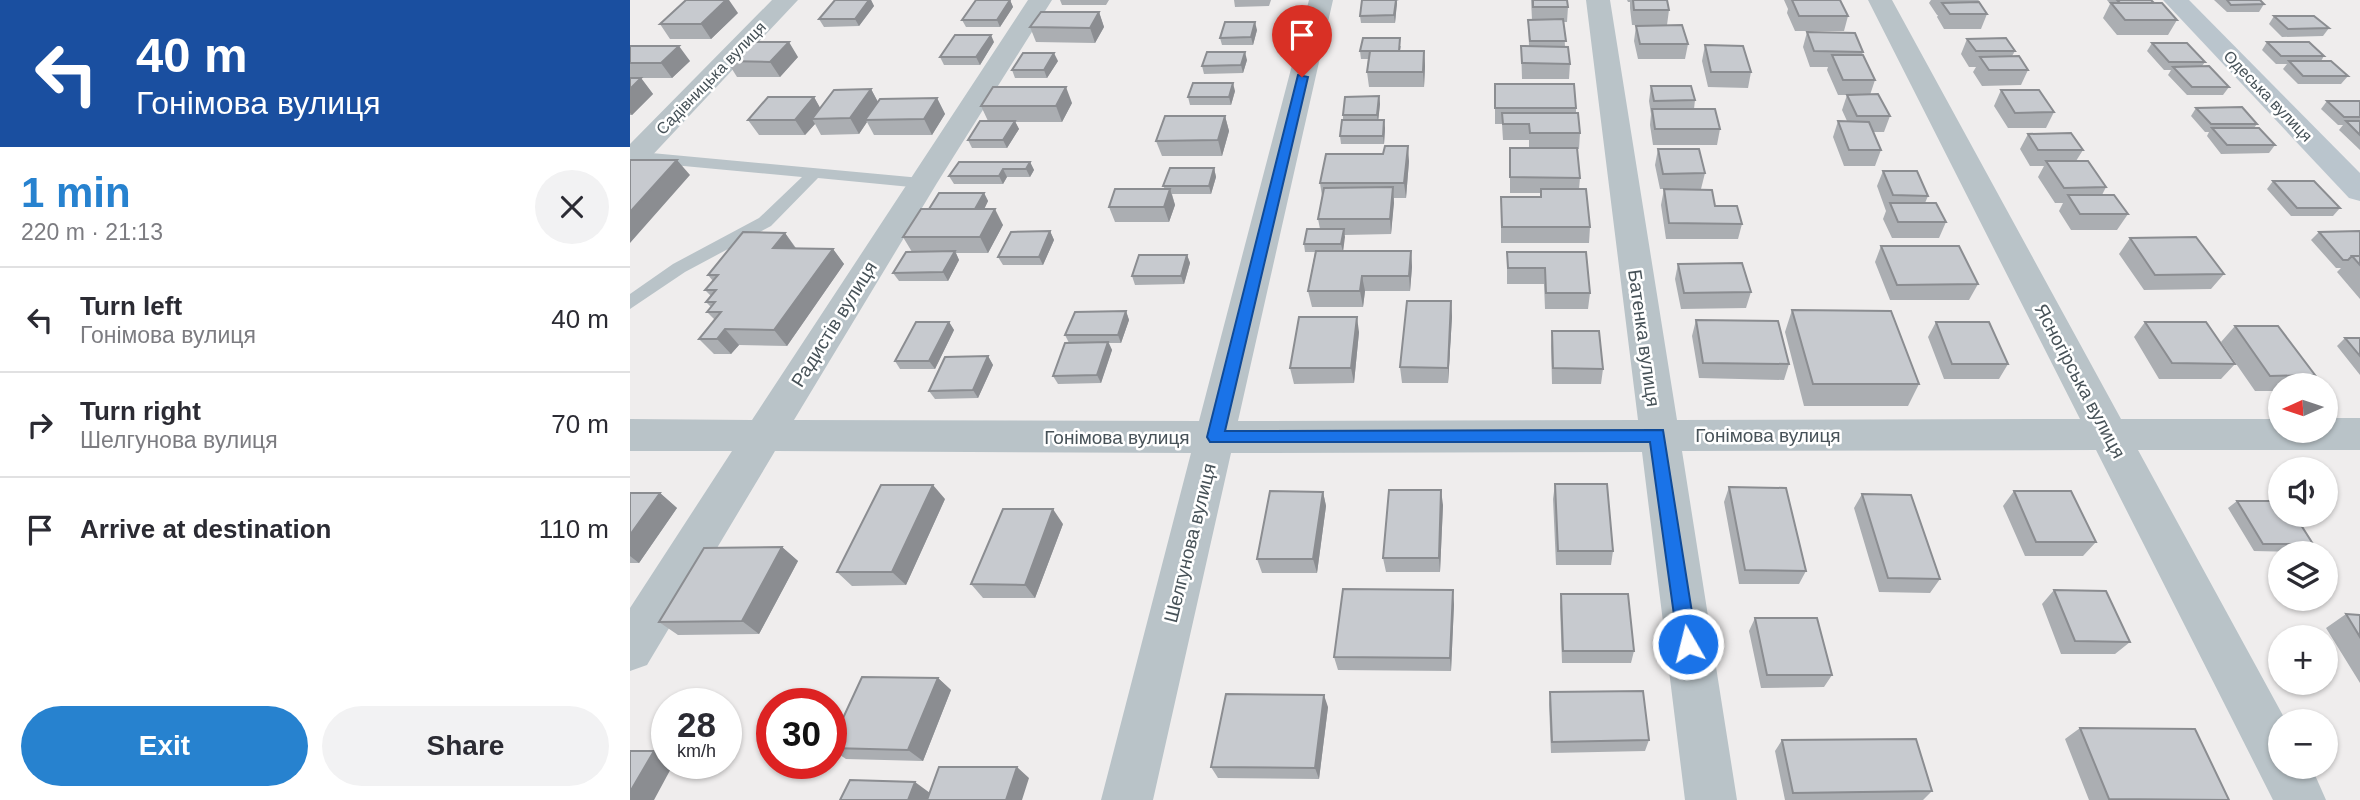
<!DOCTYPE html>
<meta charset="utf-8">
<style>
:root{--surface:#fff;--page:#f2f2f3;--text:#2b2b33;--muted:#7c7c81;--line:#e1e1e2;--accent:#2782cf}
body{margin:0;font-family:Helvetica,sans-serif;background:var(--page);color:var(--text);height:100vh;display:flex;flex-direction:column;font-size:26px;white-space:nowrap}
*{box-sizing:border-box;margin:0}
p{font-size:23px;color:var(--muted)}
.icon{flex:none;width:38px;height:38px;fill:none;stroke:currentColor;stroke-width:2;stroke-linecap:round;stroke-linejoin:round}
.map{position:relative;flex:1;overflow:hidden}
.details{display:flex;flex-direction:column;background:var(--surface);width:630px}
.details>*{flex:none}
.banner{background:#1a4fa0;color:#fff;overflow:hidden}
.needle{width:46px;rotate:267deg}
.buttons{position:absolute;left:1638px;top:373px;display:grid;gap:14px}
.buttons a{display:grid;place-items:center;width:70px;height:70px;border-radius:50%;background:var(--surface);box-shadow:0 2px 5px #0004;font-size:35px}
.speed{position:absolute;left:21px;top:688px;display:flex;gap:14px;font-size:35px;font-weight:700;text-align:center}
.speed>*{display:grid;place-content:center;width:91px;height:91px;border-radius:50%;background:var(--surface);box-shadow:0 2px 5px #0004;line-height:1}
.speed small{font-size:18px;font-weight:400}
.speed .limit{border:10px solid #d22;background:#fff;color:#111}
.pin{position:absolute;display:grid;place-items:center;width:60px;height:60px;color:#fff;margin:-72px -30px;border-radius:50% 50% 50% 0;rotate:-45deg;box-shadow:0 0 7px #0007}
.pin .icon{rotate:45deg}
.me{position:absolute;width:77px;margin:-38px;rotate:352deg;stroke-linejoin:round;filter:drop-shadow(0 0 5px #0008)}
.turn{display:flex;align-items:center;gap:24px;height:147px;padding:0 21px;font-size:32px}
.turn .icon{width:91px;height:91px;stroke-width:2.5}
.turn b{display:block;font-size:49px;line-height:60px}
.round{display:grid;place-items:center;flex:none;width:74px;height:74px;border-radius:37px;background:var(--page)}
.overview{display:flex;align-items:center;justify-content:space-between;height:119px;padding:0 21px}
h1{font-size:42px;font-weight:600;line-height:52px;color:var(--accent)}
.button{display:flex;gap:14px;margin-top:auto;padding:14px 21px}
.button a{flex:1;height:80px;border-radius:42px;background:var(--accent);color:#fff;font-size:28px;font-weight:600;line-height:80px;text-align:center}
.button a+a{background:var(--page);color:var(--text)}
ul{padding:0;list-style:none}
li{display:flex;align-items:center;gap:21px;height:105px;padding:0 21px;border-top:2px solid var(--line)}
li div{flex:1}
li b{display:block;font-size:26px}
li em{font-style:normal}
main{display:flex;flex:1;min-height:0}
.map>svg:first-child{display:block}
</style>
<main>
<section class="details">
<div class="banner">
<div class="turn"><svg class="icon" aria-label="left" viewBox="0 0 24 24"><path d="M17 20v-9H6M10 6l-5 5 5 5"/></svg><div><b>40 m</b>Гонімова вулиця</div></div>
</div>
<div class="overview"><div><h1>1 min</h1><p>220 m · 21:13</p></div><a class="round"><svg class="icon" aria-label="close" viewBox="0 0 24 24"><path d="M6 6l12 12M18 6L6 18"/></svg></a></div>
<ul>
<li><svg class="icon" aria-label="left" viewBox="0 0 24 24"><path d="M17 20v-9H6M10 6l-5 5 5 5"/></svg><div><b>Turn left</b><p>Гонімова вулиця</p></div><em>40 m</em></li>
<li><svg class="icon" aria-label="right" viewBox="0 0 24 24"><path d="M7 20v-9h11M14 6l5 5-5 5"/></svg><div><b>Turn right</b><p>Шелгунова вулиця</p></div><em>70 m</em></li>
<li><svg class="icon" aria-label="arrive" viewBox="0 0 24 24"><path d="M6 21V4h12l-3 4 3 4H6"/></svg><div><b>Arrive at destination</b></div><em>110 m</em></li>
</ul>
<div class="button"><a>Exit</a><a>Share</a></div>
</section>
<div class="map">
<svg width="1730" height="800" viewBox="0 0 1730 800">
<rect width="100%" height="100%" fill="#efeded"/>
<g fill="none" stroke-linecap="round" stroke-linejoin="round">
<path fill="#b9c3c8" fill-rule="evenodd" d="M0,151L291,178L299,183L291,188L188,178L141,226L55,272L0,309V294L43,264L129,218L172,177L0,161Z"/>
<path fill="#b9c3c8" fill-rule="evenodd" d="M142,0H168L16,162L0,164V144Z
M398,0H422L307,183L164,420L569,421L679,0H703L608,421L1008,420L956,0H980L1047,420L1450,419L1238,0H1262L1491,419H1650V430H1696V418H1730V450H1508L1656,721H1650V766H1681L1696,800H1643L1466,450L1052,451L1107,800H1055L1012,452L601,453L523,800H471L561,453L145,451L17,665L0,671V608L102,451H0V419L122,420Z"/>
<path fill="#bac5cd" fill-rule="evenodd" d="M1533,0H1559L1730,173V201L1719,198Z"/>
</g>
<path fill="#abaeb2" d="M205,0H241L244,6L229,26L194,27L189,19Z
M380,0L383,7L370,27H336L332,20Z
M430,0H479L476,5H432Z
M604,0H641L639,6L605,7Z
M732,0H769L767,1L765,23H731L730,16Z
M901,0H937L938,7L937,22H934L935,47L940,64L939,79H892L891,46H899L898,20H902Z
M997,0H1037L1039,10L1037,25H1002L1000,8V2H998Z
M1154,0H1210L1218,16L1214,31H1165L1157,13L1158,9Z
M1301,0H1349L1348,2L1357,14L1351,29H1314L1307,17L1308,15H1307L1299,3Z
M1477,0H1521L1547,20L1538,35H1487L1473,18L1480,4Z
M1584,0H1630L1634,4L1629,12H1597Z
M469,12L474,27L465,43L406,42L400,27Z
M108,13L81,39H40L30,24Z
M1644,16L1699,28L1693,36L1652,37L1639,24Z
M1006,26L1058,44L1055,59H1008L1004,41Z
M627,30L623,45H592L590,38Z
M1177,32L1233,52L1232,55L1245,80L1240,95L1260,116L1254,132H1243L1251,150L1245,166H1214L1203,137L1208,121H1217L1212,110L1217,95H1208L1197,70L1198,67H1180L1173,47Z
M1337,39L1385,51L1382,56L1398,70L1391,85L1352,86L1343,72L1346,67H1339L1331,54Z
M364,42L350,65H314L310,57Z
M1637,42L1694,56L1691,61L1718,76L1711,84H1668L1653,69L1657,64H1646L1632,50Z
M1522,43L1575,62L1572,66L1599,87L1593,95H1557L1538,75L1541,70H1534L1517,51Z
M1075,45L1121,72L1118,88L1078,87L1072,61Z
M0,46L60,61L42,78H11L23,94L2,115H0Z
M771,46L770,51H794L795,66L794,87H739L737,72L738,59H731L730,51Z
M168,57L150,77H107L97,61Z
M617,60L613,73L574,74L572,66Z
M428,61L417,78H385L382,70Z
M865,84L946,108V113L950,133L949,149H947L950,178L949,189L960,227L959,243H871V197H910V193H880V148H899V140H873L872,124H865Z
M1021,86L1065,100L1064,109L1090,129L1087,145H1023L1020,125L1021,114L1019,101Z
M241,89L248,102L307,98L315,114L302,135H244L237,122L229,134L191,135L185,124L175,135H129L118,120L184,97L190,108Z
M1371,90L1424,112L1416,128H1378L1364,106Z
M605,91L601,105H560L558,97Z
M749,96L750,104L748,120L755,128L754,144H711L710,136L713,120V115Z
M1697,101H1730V150L1709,130L1713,125H1708L1691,109Z
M442,103L432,122H385L389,129L377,148H342L338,140L358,121L351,106Z
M1566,108L1627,124L1624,128L1645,145L1639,153L1591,154L1577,136L1579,132H1575L1561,116Z
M595,116L599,131L592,156H532L526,141Z
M1398,134L1453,150L1446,161L1476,187L1472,195L1498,214L1487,230H1441L1429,211L1433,203H1425L1408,177L1414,166H1400L1390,149Z
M1028,149L1075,173L1071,189H1030L1025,165Z
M779,161L776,198H764L761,234L714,235L713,251H781L782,267L780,291H735L733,307H682L678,291L685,252H675L674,244L690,229L688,219L692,196L690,183Z
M400,162L404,170L400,177H377L373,184H324L319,176Z
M584,168L586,177L581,194H542L545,205L539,222H485L479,207L535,189L533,186Z
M1253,171L1298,196L1295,203L1316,222L1309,238H1262L1253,219L1256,211L1247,186Z
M1643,181L1710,208L1703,216H1661L1637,189Z
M1034,189L1085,206L1112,224L1108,239H1036L1031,205Z
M354,193L358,201L354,209L373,225L358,253H326L329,260L318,281H269L263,273L282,252L273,237L299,209Z
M420,231L424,240L413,265H373L368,257Z
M1730,231V299L1707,272L1711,268H1706L1681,240L1689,232Z
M155,233L166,248L203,249L214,264L157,346L109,345L101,354H84L69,339L85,320L77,312L81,307L76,302L81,296L75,290L83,281L78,275Z
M1500,238L1594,274L1581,289L1514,290L1489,254Z
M1251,246L1348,284L1339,300H1260L1245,262Z
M877,252H956L960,293L958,309H915L914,284H877Z
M557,255L560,263L554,284L505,285L502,276Z
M1048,264L1121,292L1116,308L1051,309L1045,279Z
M821,301L822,317L818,383H772L770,367Z
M1162,310L1289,384L1278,406H1174L1155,332Z
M496,311L499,320L491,343H479L482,350L471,383L428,384L423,376L439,343L435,335Z
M1066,320L1159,364L1154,380L1069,378L1062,336Z
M319,322L324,330L305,369H270L265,361Z
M1306,322L1378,364L1369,379H1314L1298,337Z
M1515,322L1605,364L1591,379H1529L1504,337Z
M1605,326L1685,375L1675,385H1650V391H1625L1591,342Z
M922,331L973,369L971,384H922L921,346Z
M729,332L724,383L664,384L660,368Z
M1715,338H1730V375L1707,346Z
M358,356L363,365L348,398L305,399L299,391Z
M925,484L983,551L981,565H926L923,499Z
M1099,487L1176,571L1169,584H1109L1094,502Z
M1384,491L1466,542L1453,556H1395L1373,506Z
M693,492L696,506L687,573H632L627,559Z
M0,493H30L47,508L9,563H0Z
M1232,494L1310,579L1300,593L1249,592L1224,508Z
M315,499L276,585L222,586L207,572Z
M1607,501L1683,544L1674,552L1624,551L1598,508Z
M813,505L810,572H756L753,558Z
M433,524L405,598H353L341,584Z
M152,547L168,561L129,634L48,635L29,622Z
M1424,590L1500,642L1485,654H1431L1412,604Z
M931,594L1004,651L1001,663H932L930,607Z
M824,604L821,671L708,670L704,657Z
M1716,614L1730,615V683L1696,628Z
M1125,618L1202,675L1194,687L1131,688L1119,631Z
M308,678L321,690L293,761L216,759L201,749V744Z
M920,692L1019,740L1015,751L921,753L919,704Z
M698,707L689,779L588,778L581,767Z
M1450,728L1599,800H1459L1435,739Z
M1152,740L1302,791L1293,800H1155L1145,751Z"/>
<path fill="#8b8d91" d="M96,0H99L108,13L81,39L71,24Z
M239,0H241L244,6L229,26L225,19Z
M380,0L383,7L370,27L367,20Z
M766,0L767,3L765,23L764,15Z
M469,12L474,27L465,43L460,28Z
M625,22L627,30L623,45L621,37Z
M361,35L364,42L350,65L346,57Z
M159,42L168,57L150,77L140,62Z
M49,46L60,61L42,78L31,63Z
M794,51L795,66L794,87L793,72Z
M615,52L617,60L613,73L611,65Z
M424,53L428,61L417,78L414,70Z
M11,78L23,94L2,115L0,113V89Z
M603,83L605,91L601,105L599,97Z
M436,87L442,103L432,122L426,106Z
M241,89L249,104L235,120L237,122L229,134L220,118Z
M749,96L750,104L748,123L747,115Z
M184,97L193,113L182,119L185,124L175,135L165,120Z
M307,98L315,114L302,135L294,119Z
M595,116L599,131L592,156L588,140Z
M754,120L755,128L754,144L753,136Z
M385,121L389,129L377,148L373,140Z
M778,146L779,161L776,198L774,183Z
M47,160L60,175L0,243V212Z
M400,162L404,170L400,177L396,169Z
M584,168L586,177L581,194L579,186Z
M373,169L377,177L373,184L369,176Z
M763,187L764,203L761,234L760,219Z
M540,189L545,205L539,222L534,207Z
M354,193L358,201L349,220L344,212Z
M365,209L373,225L358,253L350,237Z
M714,229L715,237L713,252L711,244Z
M420,231L424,240L413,265L409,257Z
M155,233L166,249L143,248Z
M203,249L214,264L157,346L144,330Z
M325,251L329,260L318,281L313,272Z
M781,251L782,267L780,291L779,276Z
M557,255L560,263L554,284L551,276Z
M732,276L735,291L733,307L730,291Z
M821,301L822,317L818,383V368Z
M496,311L499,320L491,343L488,335Z
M727,317L729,332L724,383L721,368Z
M319,322L324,330L305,369L299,361Z
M95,329L109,345L101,354L87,339Z
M478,342L482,350L471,383L467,375Z
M358,356L363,365L348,398L343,390Z
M303,485L315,499L276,585L262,572Z
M811,490L813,505L810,572L809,558Z
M693,492L696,506L687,573L683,559Z
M30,493L47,508L9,563L0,556V535Z
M423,509L433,524L405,598L395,585Z
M152,547L168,561L129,634L112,621Z
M823,590L824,604L821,671L820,658Z
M308,678L321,690L293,761L278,750Z
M694,695L698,707L689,779L685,768Z
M24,751L37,758V763H44L24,800H0V792Z
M387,767L399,778L392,800H376Z
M285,782L300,793L297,800H278Z"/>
<path fill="#c7cacf" stroke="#8b8d91" stroke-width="2" d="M56,0H96L71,24H30Z
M205,0H239L225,19H189Z
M346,0H380L367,20H332Z
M732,0H766L764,15L730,16Z
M903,0H937L938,7H903Z
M1003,0H1037L1039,10H1004Z
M1162,0H1210L1218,16H1169Z
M1487,0H1521L1524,3H1490Z
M1597,0H1630L1634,4L1601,5Z
M1349,2L1357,14H1320L1312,3Z
M1481,3H1532L1547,20H1495Z
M411,12H469L460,28L400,27Z
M1644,16H1684L1699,28L1658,29Z
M933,19L936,41H900L898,20Z
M595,22H625L621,37L590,38Z
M1052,25L1058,44H1010L1006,26Z
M1177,32L1225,33L1233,52L1184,51Z
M325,35H361L346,57H310Z
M733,38H770L769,51H730Z
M1376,38L1385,51H1346L1337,39Z
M116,42H159L140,62L97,61Z
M1637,42H1679L1694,56H1651Z
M1522,43H1557L1575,62H1539Z
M1075,45L1113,46L1121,72H1081Z
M0,46H49L31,63H0Z
M891,46L938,47L940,64L892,63Z
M740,51H794L793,72H737Z
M577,52H615L611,65L572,66Z
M393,53H424L414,70H382Z
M1202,55H1233L1245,80H1213Z
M1389,56L1398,70H1359L1350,57Z
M1659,61H1701L1718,76H1673Z
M1579,66L1599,87H1562L1543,67Z
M0,78H11L0,89Z
M563,83H603L599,97H558Z
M865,84H944L946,108H865Z
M1021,86H1061L1065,100L1024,101Z
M363,87H436L426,106H351Z
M241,89L220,118L182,119L204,90Z
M1371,90H1409L1424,112L1385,113Z
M1248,94L1260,116H1227L1217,95Z
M749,96L747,115H713L715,97Z
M138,97H184L165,120H118Z
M307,98L294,119L235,120L250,99Z
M1697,101H1730V117H1714Z
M1612,107L1627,124H1581L1566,108Z
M1022,109H1085L1090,129H1025Z
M872,113H948L950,133H900L899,124H873Z
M535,116H595L588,140L526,141Z
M712,120H754L753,136H710Z
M350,121H385L373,140H338Z
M1208,121L1239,122L1251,150H1219Z
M1716,121H1730V135Z
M1582,128H1629L1645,145H1597Z
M1441,133L1453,150H1408L1398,134Z
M755,146H778L774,183H690L696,154H753Z
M880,148H947L950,178L880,177Z
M1028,149H1069L1075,173L1033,174Z
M0,160H47L0,212Z
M1416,161H1458L1476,187L1434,188Z
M329,162H400L396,169H373L369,176H319Z
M540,168H584L579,186H533Z
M1253,171H1287L1298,196L1263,195Z
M1643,181H1684L1710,208H1667Z
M763,187L760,219H688L694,188Z
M485,189H540L534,207H479Z
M911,189H956L960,227H872L871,197H911Z
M1034,189L1082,190L1085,206H1107L1112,224L1039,223Z
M309,193H354L345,209H299Z
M1438,195H1484L1498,214H1450Z
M1260,203H1306L1316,222H1268Z
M291,209H365L350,237H273Z
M677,229H714L711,244H674Z
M420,231L409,257H368L381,232Z
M1730,231V256H1722L1718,260H1713L1689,232Z
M113,232L155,233L143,248L203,249L144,330L95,329L87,339H69L91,312H77L85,302H76L86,290H75L88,275H78Z
M1566,237L1594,274L1525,275L1500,238Z
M1251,246H1329L1348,284L1267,285Z
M325,251L313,272L263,273L276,252Z
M686,251H781L779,276H732L730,291H678Z
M877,252H956L960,293H916L915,268H878Z
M509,255H557L551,276H502Z
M1722,256H1730V265Z
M1112,263L1121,292L1054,293L1048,264Z
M777,301H821L818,368L770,367Z
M1162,310L1261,311L1289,384H1183Z
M496,311L488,335H435L445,312Z
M669,317H727L721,368H660Z
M1066,320L1148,321L1159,364L1073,363Z
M286,322H319L299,361H265Z
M1306,322H1359L1378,364H1322Z
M1515,322H1576L1605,364L1542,363Z
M1605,326H1648L1685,375L1640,376Z
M922,331H969L973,369L923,368Z
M1715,338H1730V356Z
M478,342L467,375L423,376L435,343Z
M358,356L343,390L299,391L315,357Z
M925,484H977L983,551H928Z
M251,485H303L262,572H207Z
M1099,487L1156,488L1176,571L1115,570Z
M759,490H811L809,558H753Z
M640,491L693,492L683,559H627Z
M1384,491H1441L1466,542H1406Z
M0,493H30L0,535Z
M1232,494L1281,495L1310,579L1258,578Z
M1607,501H1650V514H1664L1683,544H1633Z
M373,509H423L395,585L341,584Z
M152,547L112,621L29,622L74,548Z
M713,589L823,590L820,658L704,657Z
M1424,590L1476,591L1500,642L1445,641Z
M931,594H998L1004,651H933Z
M1716,614L1730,615V637Z
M1125,618H1187L1202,675H1137Z
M232,677L308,678L278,750L201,748V744Z
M1013,691L1019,740L922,742L920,692Z
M596,694L694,695L685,768L581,767Z
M1450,728L1565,729L1599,800L1479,799Z
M1286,739L1302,791L1163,793L1152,740Z
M0,751H24L0,792Z
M309,767H387L376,800H297Z
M220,780L285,782L278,800H210Z"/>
<path fill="#1a73e8" stroke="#114b97" stroke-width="2" d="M668,75L678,77L595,431L1033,430L1067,644L1065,650L1058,653L1051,650L1048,644L1020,442H580L577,437Z"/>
<g text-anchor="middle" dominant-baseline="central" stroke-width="5" stroke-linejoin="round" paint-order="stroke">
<g font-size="16" fill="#475258" stroke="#fff">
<text transform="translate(81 78) rotate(-46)">Садівницька вулиця</text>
<text transform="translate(1638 96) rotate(46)">Одеська вулиця</text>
</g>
<g font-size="19" fill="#475258" stroke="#fff">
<text transform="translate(204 324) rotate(-58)">Радистів вулиця</text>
<text transform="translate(1014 338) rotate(82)">Батенка вулиця</text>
<text transform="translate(1450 381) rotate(62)">Ясногірська вулиця</text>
<text x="1138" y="435">Гонімова вулиця</text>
<text x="487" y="437">Гонімова вулиця</text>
<text transform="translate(560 543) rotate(-76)">Шелгунова вулиця</text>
</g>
</g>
</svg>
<div class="buttons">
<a><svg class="needle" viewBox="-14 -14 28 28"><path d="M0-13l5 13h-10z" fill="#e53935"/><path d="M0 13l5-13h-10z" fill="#7c7c81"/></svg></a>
<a><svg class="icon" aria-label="sound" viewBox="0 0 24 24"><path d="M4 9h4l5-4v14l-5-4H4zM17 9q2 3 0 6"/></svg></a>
<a><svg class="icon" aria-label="layers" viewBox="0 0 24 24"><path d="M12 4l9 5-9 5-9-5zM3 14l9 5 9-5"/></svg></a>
<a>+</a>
<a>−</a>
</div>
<div class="speed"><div>28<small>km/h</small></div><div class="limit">30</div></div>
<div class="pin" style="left:672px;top:77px;background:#d93025"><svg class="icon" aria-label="arrive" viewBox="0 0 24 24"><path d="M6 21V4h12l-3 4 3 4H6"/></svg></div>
<svg class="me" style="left:1058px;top:644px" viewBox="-20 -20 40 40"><circle r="17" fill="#1a73e8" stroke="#fff" stroke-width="3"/><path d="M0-11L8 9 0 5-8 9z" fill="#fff"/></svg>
</div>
</main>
